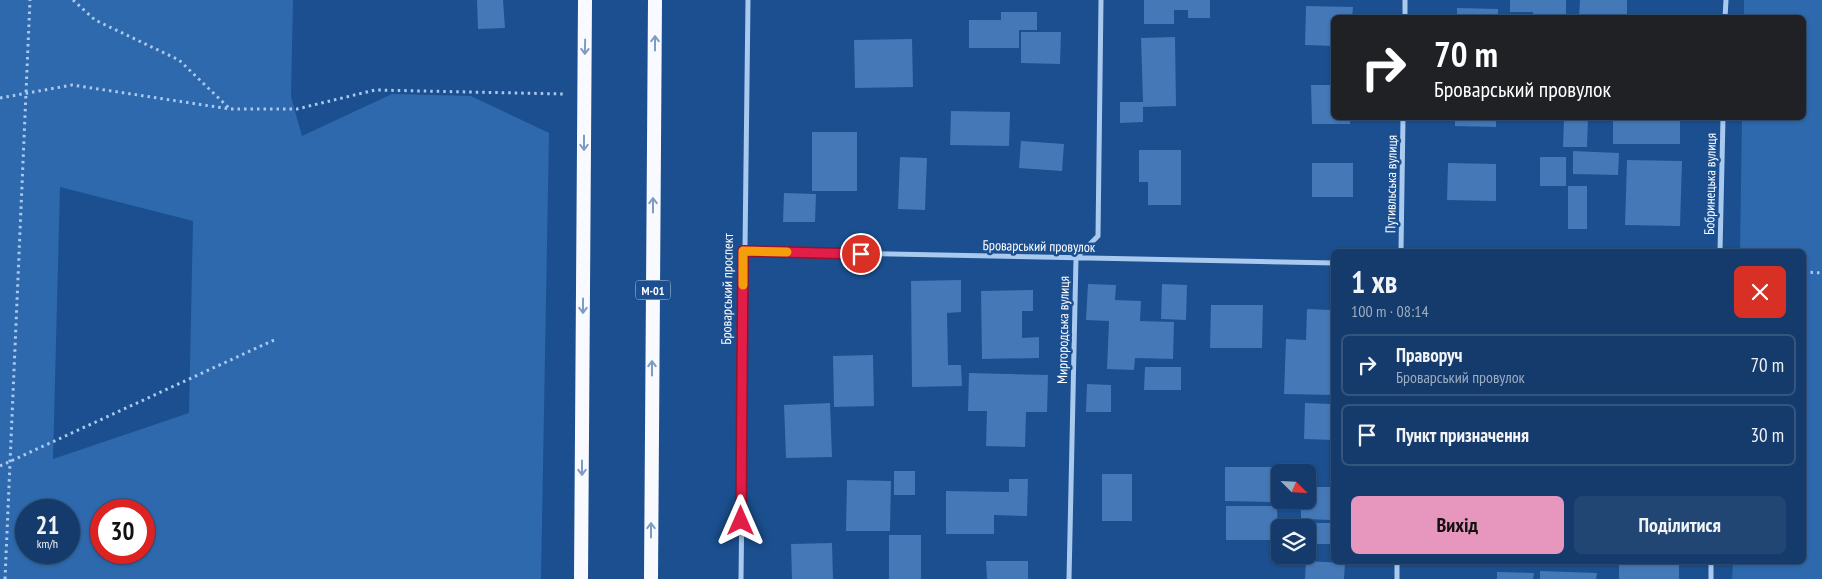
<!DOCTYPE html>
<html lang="uk">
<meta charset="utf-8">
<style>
:root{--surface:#143b6b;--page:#214673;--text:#f1f3f6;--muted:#9dadc1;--line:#33557e;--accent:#e797bd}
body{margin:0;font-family:"PT Sans Narrow",sans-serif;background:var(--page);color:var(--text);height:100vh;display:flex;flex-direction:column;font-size:19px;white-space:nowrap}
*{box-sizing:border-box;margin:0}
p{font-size:16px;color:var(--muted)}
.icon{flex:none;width:28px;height:28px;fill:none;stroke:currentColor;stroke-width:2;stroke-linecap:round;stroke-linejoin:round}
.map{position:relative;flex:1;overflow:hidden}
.side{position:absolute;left:1331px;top:249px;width:475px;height:315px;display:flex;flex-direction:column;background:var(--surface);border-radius:8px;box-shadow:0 1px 4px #0004,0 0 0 1px var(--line)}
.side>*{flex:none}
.hud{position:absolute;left:1331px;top:15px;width:475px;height:105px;border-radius:8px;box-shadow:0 1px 4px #0004,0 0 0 1px var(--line);background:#202124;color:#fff;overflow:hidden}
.needle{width:32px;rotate:114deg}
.fabs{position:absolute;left:1271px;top:464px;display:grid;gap:10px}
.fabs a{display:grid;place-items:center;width:45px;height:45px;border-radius:8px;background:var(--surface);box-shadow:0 1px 4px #0004,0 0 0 1px var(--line);font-size:25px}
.speed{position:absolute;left:15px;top:499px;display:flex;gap:10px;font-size:25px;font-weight:700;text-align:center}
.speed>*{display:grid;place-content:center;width:65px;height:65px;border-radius:50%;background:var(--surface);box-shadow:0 1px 4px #0004,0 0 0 1px var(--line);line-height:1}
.speed small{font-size:12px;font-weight:400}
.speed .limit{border:8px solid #d22;background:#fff;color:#111}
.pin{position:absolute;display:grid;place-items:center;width:42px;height:42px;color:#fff;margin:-21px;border:2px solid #fff;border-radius:50%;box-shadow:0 1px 5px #0007}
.me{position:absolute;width:55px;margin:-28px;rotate:0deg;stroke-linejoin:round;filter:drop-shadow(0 0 4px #0008)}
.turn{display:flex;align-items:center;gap:18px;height:105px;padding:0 20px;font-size:22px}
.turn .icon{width:65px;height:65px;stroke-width:2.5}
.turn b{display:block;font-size:35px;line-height:42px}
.round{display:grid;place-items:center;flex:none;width:52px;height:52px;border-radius:8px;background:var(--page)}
.overview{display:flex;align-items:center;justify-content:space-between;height:85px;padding:0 20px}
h1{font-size:30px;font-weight:800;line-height:38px}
.action{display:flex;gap:10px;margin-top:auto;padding:10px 20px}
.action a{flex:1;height:58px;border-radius:8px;background:var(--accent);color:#111;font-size:20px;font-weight:800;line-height:58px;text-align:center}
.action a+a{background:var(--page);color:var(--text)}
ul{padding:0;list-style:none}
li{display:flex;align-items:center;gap:15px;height:62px;margin:0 10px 8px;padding:0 10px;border:2px solid var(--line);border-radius:8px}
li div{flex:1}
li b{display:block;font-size:19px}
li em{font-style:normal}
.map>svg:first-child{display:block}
</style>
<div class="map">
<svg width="1822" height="579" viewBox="0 0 1822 579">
<rect width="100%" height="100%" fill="#1b4f8f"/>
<path fill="#2e69ad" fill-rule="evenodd" d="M0,0H293L291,97L302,136L392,94L471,96L549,133L541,579H0ZM60,187L193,221L189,413L53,459ZM26,510H69V552H26ZM101,510H144V552H101Z
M1744,0H1822V579H1732L1733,561H1804V251H1740L1742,118H1804V18L1744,17Z"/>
<path fill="#4478b7" d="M477,0H503L505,28L478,29Z
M1144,0H1210V18H1188V10H1174V24H1144Z
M1510,0H1566V18H1533V12H1510Z
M1580,0H1627V18H1579Z
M1306,6L1353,7L1352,18H1334V46L1305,45Z
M1457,8L1498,9V18H1457Z
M1001,12H1037V30H1019V48H969V20H1001Z
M1021,32H1061L1060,64L1021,63Z
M1175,37L1176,106L1143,107V122L1120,123V102H1143L1141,38Z
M912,39L913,87L855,88L854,40Z
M1311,85H1334V118H1350V124H1312Z
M951,111L1010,112L1009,146L950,145Z
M1455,118H1496V127L1455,126Z
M1564,118H1588L1587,147H1563Z
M1613,118H1680V144H1613Z
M812,132H857V191H812Z
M1021,141L1064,144L1062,171L1019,168Z
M1139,150H1181V205H1148V182H1139Z
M1573,151L1619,153L1618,175L1573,174Z
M900,157L927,158L925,210L898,209Z
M1540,157H1566V186H1540Z
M1627,160L1682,161L1680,226L1625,225Z
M1312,163H1353V197H1312Z
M1448,163L1496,164V201L1447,200Z
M1568,186H1587V229H1568Z
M784,193L816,194L815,222H783Z
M961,280V312L947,313L948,365H961L962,386L912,387L911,281Z
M1088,284L1116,285L1115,300L1141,301L1140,321L1174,322L1173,359L1135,358L1134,370L1107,369L1109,321L1086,320Z
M1162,284L1187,285L1186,320L1161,319Z
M1033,290V311H1022V338L1039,337V358L982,359L981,291Z
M1211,305H1263L1262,348H1210Z
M1307,309L1331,310L1330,341H1334V395L1284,394L1286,339L1306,340Z
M873,355L874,406L834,407L833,356Z
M1145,367H1181V390H1144Z
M969,373L1048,375L1047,412H1026L1025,447L986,446L987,411H968Z
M1087,384L1111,385V412H1086Z
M830,403L832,457L786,458L784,405Z
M1305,403L1334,404V440L1304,439Z
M1225,467H1277L1276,502L1225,501Z
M894,471H915V495H894Z
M1102,474H1132V521H1102Z
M1009,479H1028L1027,516L994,515V534H946V491L1009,492Z
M847,480L891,481L890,531H846Z
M1308,487H1334V520L1301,519V500H1308Z
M1226,506H1277L1278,540H1226Z
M1302,523H1334V544H1308V528H1302Z
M889,535H921V579H889Z
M832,543L833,579H792L791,544Z
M986,561H1028V579H987Z
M1306,561L1345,563L1344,579H1305Z
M1559,561H1592V564Z
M1619,561H1679V579H1619Z
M1540,571L1597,573L1596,579H1540Z
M1497,572L1534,573L1533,579H1497Z"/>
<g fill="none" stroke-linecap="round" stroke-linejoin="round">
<path stroke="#a9c9ee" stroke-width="3" stroke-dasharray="2.5 4" stroke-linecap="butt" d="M73,0L95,20L179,60L229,108
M0,98L72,85L230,109H297L375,90L564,94
M1804,272L1822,273
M0,466L274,340
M5,579L30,0"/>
<path stroke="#a9c9ee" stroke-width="5" d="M1405,18V0
M1725,18L1726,0
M743,251L1334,263
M1401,251L1403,118
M1720,251L1723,118
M741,579L748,0
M1069,579L1076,258L1098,236L1101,0
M1397,579V561
M1711,579V561"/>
<path stroke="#f8faff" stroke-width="14" d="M581,579L585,0
M651,579L655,0"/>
</g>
<defs><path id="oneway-shaft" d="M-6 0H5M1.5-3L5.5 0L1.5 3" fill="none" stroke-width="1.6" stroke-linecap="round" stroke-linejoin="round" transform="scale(1.25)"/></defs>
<g stroke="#7e9cc1">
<use href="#oneway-shaft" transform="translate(655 43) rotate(-90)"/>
<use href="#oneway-shaft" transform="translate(585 47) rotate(91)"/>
<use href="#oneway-shaft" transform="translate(584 143) rotate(90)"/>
<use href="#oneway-shaft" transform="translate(653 205) rotate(-90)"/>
<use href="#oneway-shaft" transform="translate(583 306) rotate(90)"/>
<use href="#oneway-shaft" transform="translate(652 368) rotate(-90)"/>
<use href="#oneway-shaft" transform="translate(582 468) rotate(90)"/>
<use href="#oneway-shaft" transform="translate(651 530) rotate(-90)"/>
</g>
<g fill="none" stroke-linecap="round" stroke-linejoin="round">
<defs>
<path id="route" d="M741,521L743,251L861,254"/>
</defs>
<use href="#route" stroke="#92132f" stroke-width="12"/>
<use href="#route" stroke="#e11d48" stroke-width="9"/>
<path stroke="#f59e0b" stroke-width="9" d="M743,285V251L787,252"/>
</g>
<g text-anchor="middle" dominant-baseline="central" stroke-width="5" stroke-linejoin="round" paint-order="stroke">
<rect fill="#1b4f8f" stroke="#bbcadd" stroke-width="1" x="635.5" y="280.5" width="35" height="19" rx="4"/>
<g font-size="12" font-weight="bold" fill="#fff">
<text x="653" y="290">М-01</text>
</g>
<g font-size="14" fill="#fff" stroke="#1b4f8f">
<text transform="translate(1391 184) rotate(-89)">Путивльська вулиця</text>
<text transform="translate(1710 184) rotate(-89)">Бобринецька вулиця</text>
<text transform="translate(1039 246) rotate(1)">Броварський провулок</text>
<text transform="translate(727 289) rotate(-89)">Броварський проспект</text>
<text transform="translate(1063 330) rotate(-89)">Миргородська вулиця</text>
</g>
</g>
</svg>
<div class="fabs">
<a><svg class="needle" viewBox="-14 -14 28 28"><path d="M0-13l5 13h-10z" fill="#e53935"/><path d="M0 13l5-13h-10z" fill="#9dadc1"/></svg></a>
<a><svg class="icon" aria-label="layers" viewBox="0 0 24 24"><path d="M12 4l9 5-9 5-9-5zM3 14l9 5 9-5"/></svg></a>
</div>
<div class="speed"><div>21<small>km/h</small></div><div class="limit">30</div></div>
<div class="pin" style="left:861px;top:254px;background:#d93025"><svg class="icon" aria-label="arrive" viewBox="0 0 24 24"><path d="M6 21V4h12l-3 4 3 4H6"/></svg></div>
<svg class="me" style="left:741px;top:521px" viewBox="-20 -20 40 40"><path d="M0-17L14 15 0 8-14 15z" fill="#e11d48" stroke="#fff" stroke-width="4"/></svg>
<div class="hud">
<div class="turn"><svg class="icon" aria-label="right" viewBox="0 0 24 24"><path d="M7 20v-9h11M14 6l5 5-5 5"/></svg><div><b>70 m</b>Броварський провулок</div></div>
</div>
<section class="side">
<div class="overview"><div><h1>1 хв</h1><p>100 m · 08:14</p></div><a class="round" style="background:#d93025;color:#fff"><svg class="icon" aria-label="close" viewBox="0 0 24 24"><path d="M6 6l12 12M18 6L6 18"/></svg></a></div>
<ul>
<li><svg class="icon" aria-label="right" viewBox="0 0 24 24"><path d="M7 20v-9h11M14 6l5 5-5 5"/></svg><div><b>Праворуч</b><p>Броварський провулок</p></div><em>70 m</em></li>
<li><svg class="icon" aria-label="arrive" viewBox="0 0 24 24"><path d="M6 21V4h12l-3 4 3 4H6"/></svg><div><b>Пункт призначення</b></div><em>30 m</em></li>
</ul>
<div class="action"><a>Вихід</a><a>Поділитися</a></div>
</section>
</div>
